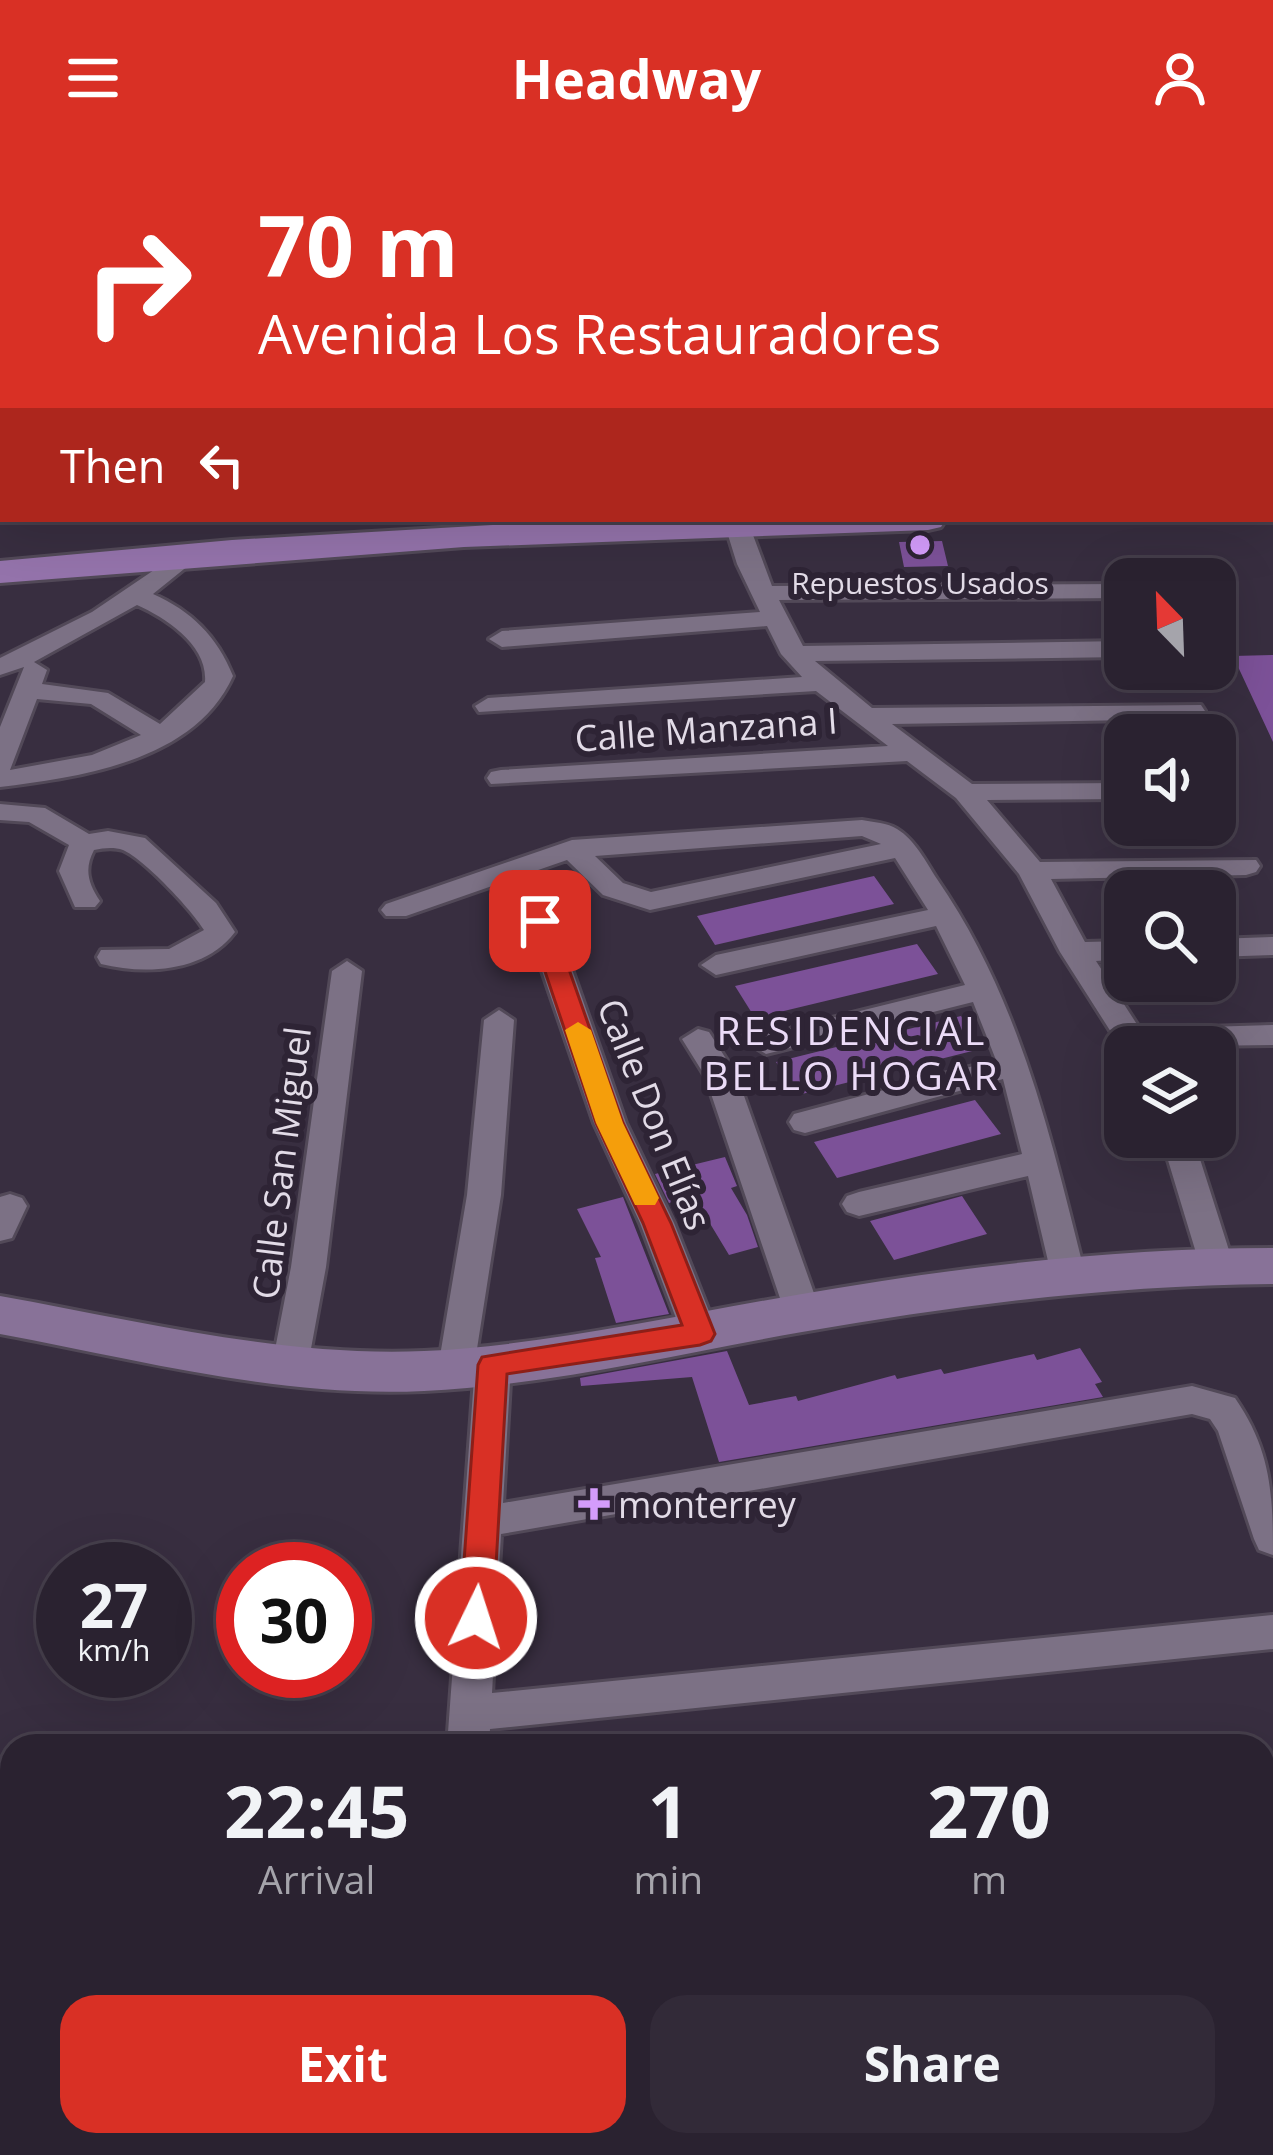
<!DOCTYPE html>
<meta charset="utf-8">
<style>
:root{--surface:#2a2230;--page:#322a38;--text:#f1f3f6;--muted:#a5a4ab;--line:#463f4c;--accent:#d93025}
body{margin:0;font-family:"Open Sans",sans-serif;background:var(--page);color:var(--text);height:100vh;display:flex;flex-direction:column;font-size:45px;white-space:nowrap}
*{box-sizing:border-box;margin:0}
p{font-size:39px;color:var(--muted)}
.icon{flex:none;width:66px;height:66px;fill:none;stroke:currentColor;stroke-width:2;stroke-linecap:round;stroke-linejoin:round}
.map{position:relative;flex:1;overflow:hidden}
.side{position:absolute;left:0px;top:1578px;width:1275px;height:423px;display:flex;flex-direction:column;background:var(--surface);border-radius:36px 36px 0 0;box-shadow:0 12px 48px #0002,0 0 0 3px var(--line)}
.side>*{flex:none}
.banner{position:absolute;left:0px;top:0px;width:1275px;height:366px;box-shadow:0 12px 48px #0002,0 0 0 3px var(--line);background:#d93025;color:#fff;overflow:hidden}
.needle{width:78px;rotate:337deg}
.controls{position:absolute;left:1104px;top:402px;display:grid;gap:24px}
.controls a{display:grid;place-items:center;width:132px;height:132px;border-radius:24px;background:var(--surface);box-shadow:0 12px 48px #0002,0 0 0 3px var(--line);font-size:60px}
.speed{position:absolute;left:36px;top:1386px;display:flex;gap:24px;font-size:60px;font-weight:700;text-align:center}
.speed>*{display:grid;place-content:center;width:156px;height:156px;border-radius:50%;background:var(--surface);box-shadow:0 12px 48px #0002,0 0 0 3px var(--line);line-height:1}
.speed small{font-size:30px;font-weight:400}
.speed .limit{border:18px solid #d22;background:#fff;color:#111}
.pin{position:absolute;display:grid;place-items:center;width:102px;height:102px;color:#fff;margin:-51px;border-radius:24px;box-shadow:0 6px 18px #0006}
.me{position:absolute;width:132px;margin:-66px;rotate:4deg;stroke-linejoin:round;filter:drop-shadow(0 0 9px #0008)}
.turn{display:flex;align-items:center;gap:42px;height:252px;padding:0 60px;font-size:54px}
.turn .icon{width:156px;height:156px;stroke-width:2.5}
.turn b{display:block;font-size:84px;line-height:102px}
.then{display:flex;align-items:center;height:114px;padding:0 60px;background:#0003;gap:24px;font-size:45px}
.eta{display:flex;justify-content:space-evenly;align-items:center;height:204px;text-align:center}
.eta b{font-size:72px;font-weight:700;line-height:84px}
.button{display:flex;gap:24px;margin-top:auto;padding:24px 60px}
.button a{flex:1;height:138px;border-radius:36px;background:var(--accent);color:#fff;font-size:48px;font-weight:700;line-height:138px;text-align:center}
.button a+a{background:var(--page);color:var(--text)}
header{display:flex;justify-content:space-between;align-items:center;height:156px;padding:0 60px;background:var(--accent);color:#fff;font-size:54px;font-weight:700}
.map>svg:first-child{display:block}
</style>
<header><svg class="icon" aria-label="menu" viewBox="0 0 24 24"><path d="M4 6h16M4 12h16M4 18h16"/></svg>Headway<svg class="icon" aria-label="person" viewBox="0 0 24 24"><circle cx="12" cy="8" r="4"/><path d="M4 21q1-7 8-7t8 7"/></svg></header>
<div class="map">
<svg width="1273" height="1999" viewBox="0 0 1273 1999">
<rect width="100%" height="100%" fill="#382e40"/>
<path fill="#7c5198" d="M942,385L948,410L904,411L899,386Z
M1273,499V586L1233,500Z
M874,720L894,748L715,789L697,760Z
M917,788L938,818L755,862L735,830Z
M961,860L984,892L798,939L776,906Z
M975,944L1001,978L837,1022L814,986Z
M725,1001L737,1030L731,1032L747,1059L758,1091L729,1099L694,1041L669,1047L655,1018Z
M962,1040L987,1078L894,1104L870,1065Z
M623,1041L669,1158L616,1167L595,1102L601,1101L577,1053Z
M1080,1192L1102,1226L1095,1228L1103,1241L719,1306L692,1221L581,1230L580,1222L727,1195L749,1249L796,1240L798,1245L895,1219L897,1223L941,1213L944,1218L1034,1198L1037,1204Z"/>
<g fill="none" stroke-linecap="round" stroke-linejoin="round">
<defs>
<path id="lane" d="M3,15V22L0,23V16Z"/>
<path id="street" d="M359,0H382L357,3Z
M476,0H497L474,3Z
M651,0H672L649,3Z
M838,0H863L865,3H840Z
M1038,0H1058L1036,3Z
M1102,0H1138L1140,3H1104Z
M1164,0H1190L1162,3Z
M1272,27H1273L1272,39Z
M3,118V130L0,131V119Z
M723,363H747L772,430L1125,428V442L779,444L803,490L1125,485V501L815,505L872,552L1201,549L1205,555L1192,563L892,568L972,628L1125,627V643L987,644L1040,706L1256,704L1260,710L1256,716L1246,719L1051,723L1085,786L1125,785V803L1096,805L1140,873L1273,869V889L1125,891V898L1060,796L1019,718L956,642L907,605L491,628L487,622L491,616L501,614L888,590L816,535L479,556L475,550L488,542L802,521L781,498L767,470L502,491L489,483L502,475L760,456L737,408Z
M191,389L203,396L199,401L153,438C191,455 217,480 233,520C195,605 81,621 0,631V571L24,511L0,519V502L92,456ZM137,449C166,462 208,489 205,526L160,568L108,537L42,528L47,514L34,506ZM37,543L91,548L141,579L92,599L10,614Z
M1215,626L1228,628L1232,634L1228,640L1215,642Z
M0,648L45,652L89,678L108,675L145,682L216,747L235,776C205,816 146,819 101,808L97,801L101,794L169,793L204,774C192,754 144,703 123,694C114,691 104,692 94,694C84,713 88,727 100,745L95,751H75L59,715L69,689L29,666L0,664Z
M862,664C873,666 888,667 897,673C915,684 926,706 937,723C1020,843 1051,982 1086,1122L1081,1131L1069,1135L1057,1131L1052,1122L1028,1020L859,1060L847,1056L842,1048L847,1040L859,1036L1022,998L1003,923L805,977L794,974L789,966L794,958L996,904L973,846L766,898L750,888L755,881L965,829L936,770L716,819L701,809L716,799L928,754L895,702L650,754L603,739L567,704L406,760H386L381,754L386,748L572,684ZM862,680L881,688L651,736L623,727L595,700Z
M540,756L555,765L626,967L674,1067L718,1178L713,1187L700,1191L687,1187L682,1178L640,1067L594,967L525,765Z
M1273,781V799L1215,801V783Z
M347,805L362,815L326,1111L308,1209L303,1219L290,1223L277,1219L272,1209L291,1111L332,815Z
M499,854L514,864L501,1039L474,1212L469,1222L456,1226L443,1222L438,1212L467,1039L484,864Z
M698,873L709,876L737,920L821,1157L816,1166L803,1170L790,1166L785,1157L705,920L682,883Z
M1161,981H1193L1234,1110L1229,1119L1217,1123L1205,1119L1200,1110Z
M10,1038L22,1042L27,1050L12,1082L0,1085V1041Z
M493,1195L506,1199L511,1209L503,1347L1192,1230L1235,1242C1271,1294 1273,1338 1273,1399L1259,1394L1254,1383L1218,1275L1210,1263L1192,1258L501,1378L492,1537L1273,1459V1493L490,1573L489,1590H447L475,1209L480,1199Z
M1273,1684V1724L1263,1725V1685Z
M1273,1910V1956L1263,1957V1911Z
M420,1989H468L467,1999H419Z
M854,1989H939L935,1999H850Z
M950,1989H998L1002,1999H954Z"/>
<path id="secondary" d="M1273,1092V1128C1115,1129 958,1149 802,1176C677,1198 551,1229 424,1235C281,1242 140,1204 0,1178V1140C140,1165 281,1201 424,1195C551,1189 677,1159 802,1138C958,1111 1115,1092 1273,1092Z"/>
<path id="primary" d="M1273,343V365H1272L1265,363H1272Z
M597,363H946L941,371L928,374L464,391L0,427V405L232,384Z"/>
</defs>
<use href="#lane" stroke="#524958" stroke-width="6"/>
<use href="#street" stroke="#524958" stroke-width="6"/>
<use href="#secondary" stroke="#524958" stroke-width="6"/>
<use href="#primary" stroke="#524958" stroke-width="6"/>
<use href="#lane" fill="#7c7185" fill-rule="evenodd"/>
<use href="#street" fill="#7c7185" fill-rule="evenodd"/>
<use href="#secondary" fill="#887298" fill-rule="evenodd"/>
<use href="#primary" fill="#9473ab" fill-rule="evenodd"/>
</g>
<path fill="#d93025" stroke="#8d1f18" stroke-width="3" d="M540,758L552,765L623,967L671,1067L715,1178L711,1185L700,1189L507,1218L493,1462L488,1471L476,1476L465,1471L460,1462L478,1209L482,1201L682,1169L643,1067L596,967L528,765Z"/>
<path fill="#f59e0b" d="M578,866L591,874L623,967L659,1042L655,1049H635L596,967L565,874Z"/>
<g fill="#d49cfb" stroke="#2e2435" stroke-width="4.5">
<circle cx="920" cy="389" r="12"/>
<path d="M588 1330h12v12h12v12h-12v12h-12v-12h-12v-12h12z"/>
</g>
<g text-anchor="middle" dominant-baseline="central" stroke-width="12" stroke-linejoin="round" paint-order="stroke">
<g font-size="30" fill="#e2dbe7" stroke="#2e2435">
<text x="920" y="426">Repuestos Usados</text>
</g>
<g font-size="36" fill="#e2dbe7" stroke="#2e2435">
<text transform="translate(706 573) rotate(-4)">Calle Manzana I</text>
<text transform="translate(655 958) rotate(68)">Calle Don Elías</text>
<text transform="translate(281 1007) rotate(-83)">Calle San Miguel</text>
</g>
<g font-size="36" fill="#e2dbe7" stroke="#2e2435" text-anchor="start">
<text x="618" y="1348">monterrey</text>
</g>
<g font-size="39" letter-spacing="3" fill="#ebdbf7" stroke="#2e2435">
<text x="852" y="873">RESIDENCIAL<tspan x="852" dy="45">BELLO HOGAR</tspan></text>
</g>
</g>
</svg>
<div class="controls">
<a><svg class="needle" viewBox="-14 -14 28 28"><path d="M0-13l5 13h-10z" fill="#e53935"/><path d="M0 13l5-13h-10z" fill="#a5a4ab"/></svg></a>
<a><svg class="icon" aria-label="sound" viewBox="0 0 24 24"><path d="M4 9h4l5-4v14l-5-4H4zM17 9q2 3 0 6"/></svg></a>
<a><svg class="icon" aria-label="search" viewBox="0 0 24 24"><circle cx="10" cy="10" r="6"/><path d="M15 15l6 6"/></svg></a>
<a><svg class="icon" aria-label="layers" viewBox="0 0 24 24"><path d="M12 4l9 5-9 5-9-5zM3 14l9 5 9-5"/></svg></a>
</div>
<div class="speed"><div>27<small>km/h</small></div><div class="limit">30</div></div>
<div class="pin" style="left:540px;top:765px;background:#d93025"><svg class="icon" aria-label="arrive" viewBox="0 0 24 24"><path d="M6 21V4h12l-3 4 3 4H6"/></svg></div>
<svg class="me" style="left:476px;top:1462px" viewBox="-20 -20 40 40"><circle r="17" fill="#d93025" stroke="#fff" stroke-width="3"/><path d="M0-11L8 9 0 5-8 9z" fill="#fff"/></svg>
<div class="banner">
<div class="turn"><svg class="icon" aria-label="right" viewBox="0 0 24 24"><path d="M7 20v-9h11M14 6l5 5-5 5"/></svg><div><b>70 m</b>Avenida Los Restauradores</div></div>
<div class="then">Then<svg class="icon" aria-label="left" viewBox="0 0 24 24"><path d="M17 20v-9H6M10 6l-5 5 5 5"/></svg></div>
</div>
<section class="side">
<div class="eta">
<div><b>22:45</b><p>Arrival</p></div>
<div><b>1</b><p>min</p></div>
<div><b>270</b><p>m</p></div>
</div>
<div class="button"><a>Exit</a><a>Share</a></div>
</section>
</div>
